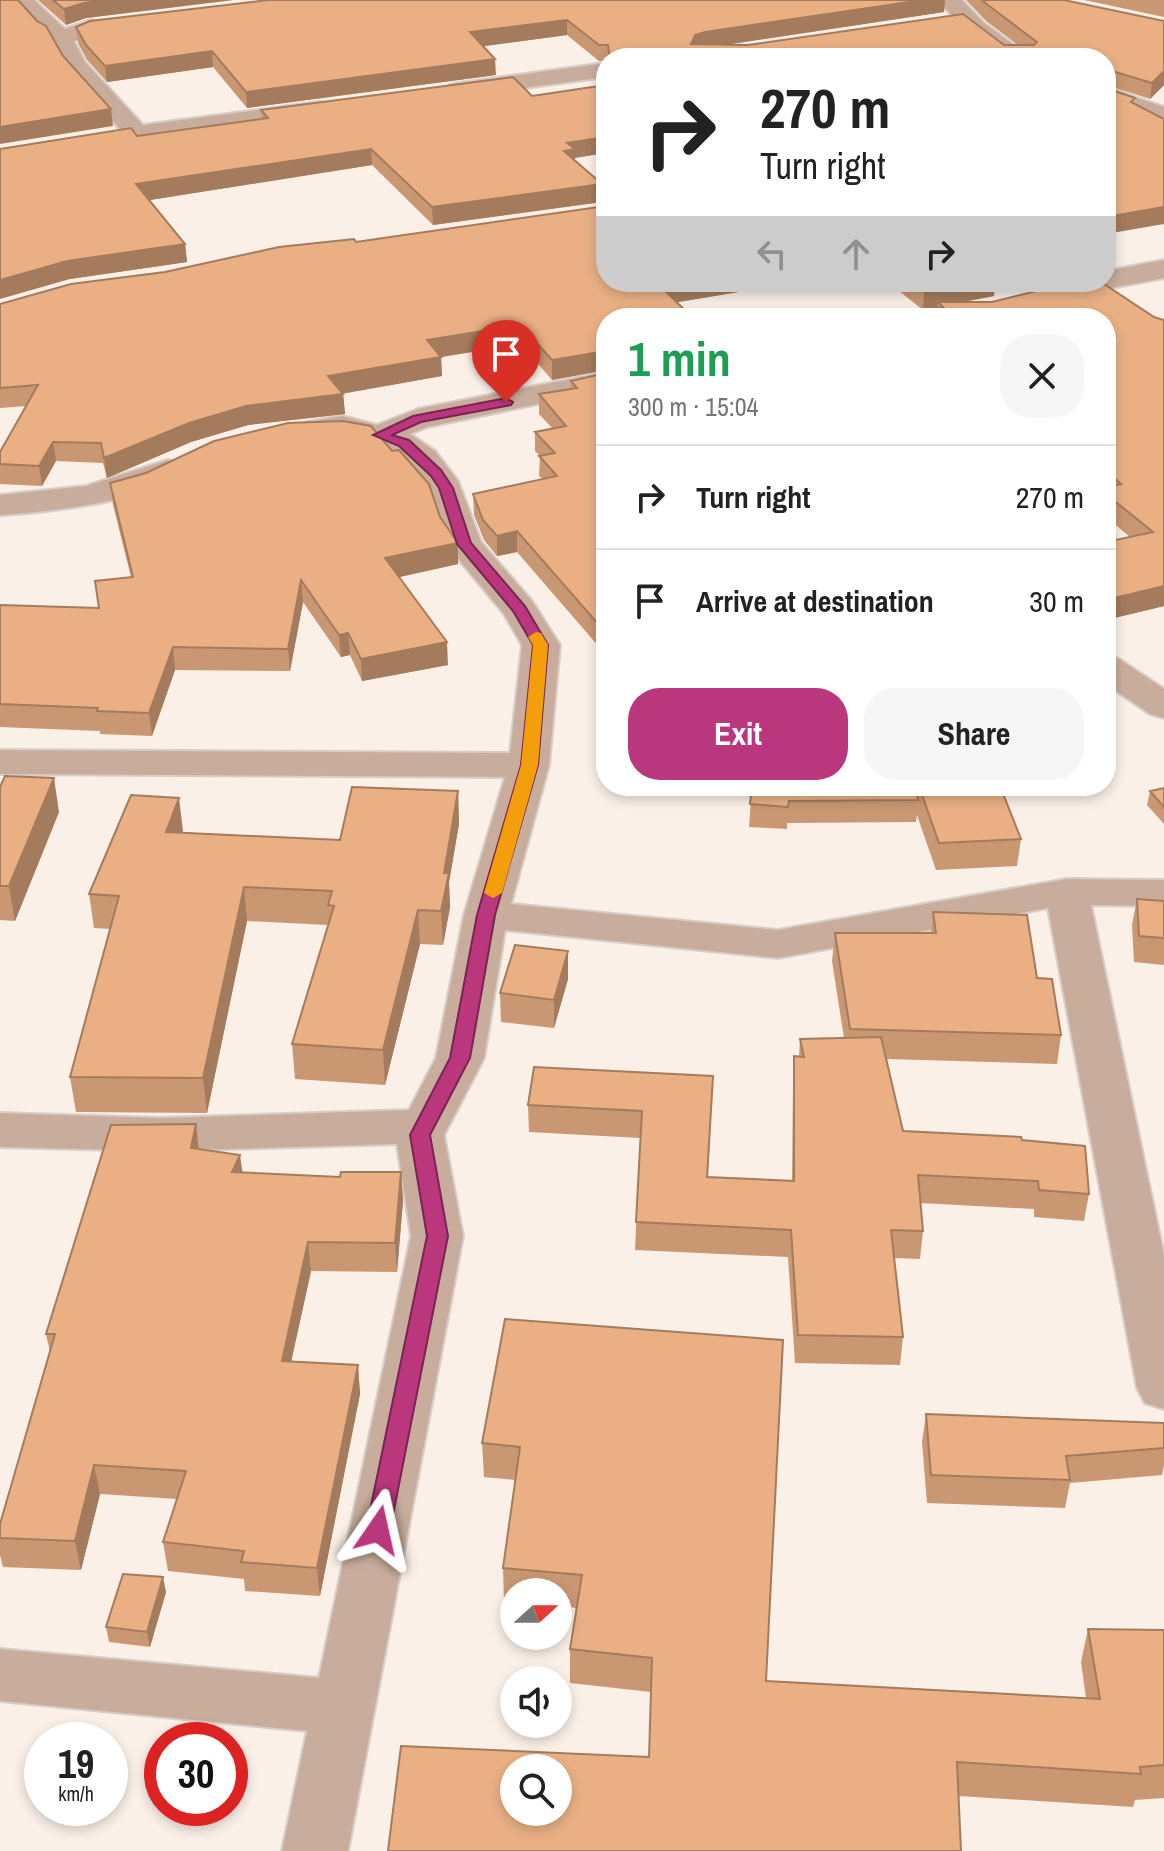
<!DOCTYPE html>
<meta charset="utf-8">
<style>
:root{--surface:#fff;--page:#f6f6f6;--text:#222;--muted:#767676;--line:#e0e0e0;--accent:#ba377e}
body{margin:0;font-family:"Archivo Narrow",sans-serif;background:var(--page);color:var(--text);height:100vh;display:flex;flex-direction:column;font-size:30px;white-space:nowrap}
*{box-sizing:border-box;margin:0}
p{font-size:26px;color:var(--muted)}
.icon{flex:none;width:44px;height:44px;fill:none;stroke:currentColor;stroke-width:2;stroke-linecap:round;stroke-linejoin:round}
.map{position:relative;flex:1;overflow:hidden}
.panel{position:absolute;left:596px;top:308px;width:520px;height:488px;display:flex;flex-direction:column;background:var(--surface);border-radius:32px;box-shadow:0 4px 12px #0003}
.panel>*{flex:none}
.banner{position:absolute;left:596px;top:48px;width:520px;height:244px;border-radius:32px;box-shadow:0 4px 12px #0003;background:#fff;color:var(--text);overflow:hidden}
.needle{width:52px;rotate:69deg}
.fabs{position:absolute;left:500px;top:1578px;display:grid;gap:16px}
.fabs a{display:grid;place-items:center;width:72px;height:72px;border-radius:50%;background:var(--surface);box-shadow:0 4px 12px #0003;font-size:40px}
.speed{position:absolute;left:24px;top:1722px;display:flex;gap:16px;font-size:40px;font-weight:700;text-align:center}
.speed>*{display:grid;place-content:center;width:104px;height:104px;border-radius:50%;background:var(--surface);box-shadow:0 4px 12px #0003;line-height:1}
.speed small{font-size:20px;font-weight:400}
.speed .limit{border:12px solid #d22;background:#fff;color:#111}
.pin{position:absolute;display:grid;place-items:center;width:68px;height:68px;color:#fff;margin:-82px -34px;border-radius:50% 50% 50% 0;rotate:-45deg;box-shadow:0 0 8px #0007}
.pin .icon{rotate:45deg}
.me{position:absolute;width:88px;margin:-44px;rotate:11deg;stroke-linejoin:round;filter:drop-shadow(0 0 6px #0008)}
.turn{display:flex;align-items:center;gap:28px;height:168px;padding:0 32px;font-size:36px}
.turn .icon{width:104px;height:104px;stroke-width:2.5}
.turn b{display:block;font-size:56px;line-height:68px}
.lanes{display:flex;align-items:center;height:76px;padding:0 32px;background:#0003;justify-content:center;gap:40px;direction:ltr}
.lanes .off{opacity:.35}
.round{display:grid;place-items:center;flex:none;width:84px;height:84px;border-radius:32px;background:var(--page)}
.head{display:flex;align-items:center;justify-content:space-between;height:136px;padding:0 32px}
h1{font-size:48px;font-weight:700;line-height:60px;color:#1e9e55}
.cta{display:flex;gap:16px;margin-top:auto;padding:16px 32px}
.cta a{flex:1;height:92px;border-radius:32px;background:var(--accent);color:#fff;font-size:32px;font-weight:700;line-height:92px;text-align:center}
.cta a+a{background:var(--page);color:var(--text)}
ul{padding:0;list-style:none}
li{display:flex;align-items:center;gap:24px;height:104px;padding:0 32px;border-top:2px solid var(--line)}
li div{flex:1}
li b{display:block;font-size:30px}
li em{font-style:normal}
.map>svg:first-child{display:block}
</style>
<div class="map">
<svg width="1164" height="1851" viewBox="0 0 1164 1851">
<rect width="100%" height="100%" fill="#faf0e8"/>
<g fill="none" stroke-linecap="round" stroke-linejoin="round">
<defs>
<path id="minor" d="M11,0H34L65,29L91,20L99,22L102,27L99,32L74,41L85,62L143,125L319,102L328,104L331,109L328,114L319,116L137,141L128,138L67,70L50,39L41,34Z
M938,0H962L984,23L1032,58H1004L968,33Z
M606,63V77L459,97L450,95L447,90L450,85L459,83Z
M1106,87L1164,107V123L1106,102Z
M1164,260V278L1106,289L1093,282H1106V271Z
M606,372V390L427,427L410,434L435,451L458,481L481,542L532,601L560,645L549,765L511,904L778,930L1067,879L1164,880V906L1091,905L1164,1256V1409L1145,1403L1137,1388L1048,908L778,958L505,930L484,1058L444,1135L463,1236L348,1851H282L307,1731L0,1701V1649L319,1678L411,1236L397,1144L159,1151L0,1147V1113L159,1118L409,1110L436,1058L464,915L505,777L0,774V750L510,753L522,645L504,614L446,544L429,489L411,465L392,450L342,436L318,439L307,436L302,429L307,422L342,416L377,425L418,409Z
M168,460L180,463L185,470C164,500 38,513 0,515V495L86,486Z
M1106,656L1119,659L1164,689V718L1150,714L1106,684Z"/>
</defs>
<use href="#minor" stroke="#d7cec7" stroke-width="4"/>
<use href="#minor" fill="#c9ad9c" fill-rule="evenodd"/>
</g>
<path fill="#c99772" d="M38,0H233L86,18L66,25Z
M268,0H945L944,12L725,45H1018L986,21L966,0H1064L1164,21V85L1150,99L1106,85V58H606V61H599L567,35L483,46L496,75L247,108L213,67L107,82L87,60L78,43L76,27Z
M1084,0H1164V17Z
M532,96L575,160L602,184V202L433,225L372,165L148,200L185,244L187,262L70,279L137,136L262,119L261,110Z
M356,242L606,282H769V287L677,302L606,318V370L552,380L521,344L441,357L442,376L343,393L345,414L248,425L191,442L107,478L103,463L56,461L42,486L0,484V452L26,406L0,408V304L165,272Z
M888,282H995L994,296L961,302L1154,317L1164,606L1106,620V542L1130,537L1106,517V318L937,307L923,310Z
M606,373V655L517,552L497,556L484,540L474,515L473,494L543,479L539,476L540,456L535,451V432L552,428L539,414V394L571,389V381Z
M110,483L440,517L458,543V564L399,577L448,665L362,681L350,655L341,657L303,602L290,671L175,670L152,736L100,734V731L0,727V605L99,608L131,577L113,505Z
M752,786H1000L1021,839L1017,866L936,870L917,815L916,822L787,823V829L749,827Z
M0,787L59,812L15,921L0,920Z
M1164,788V824L1147,805L1150,791Z
M458,791L459,824L449,882L450,907L443,945L420,944L385,1085L295,1079L292,1044L328,925L247,921L207,1113L76,1112L70,1077L110,929L94,928L89,894L183,831L182,833L340,840Z
M1137,899L1164,901V965L1134,962L1132,925Z
M933,912L1037,978L1061,1035L1057,1064L886,1059L903,1131L1022,1140L1089,1194L1084,1221L1034,1217V1209L920,1203L923,1231L920,1259L894,1258L903,1337L900,1365L795,1363L788,1257L635,1250L640,1138L529,1132L528,1105L713,1076L708,1177L792,1181L793,1083L794,1056H799L800,1039L844,1038L832,961L835,933H931Z
M568,979L554,1028L501,1022L500,993Z
M196,1124L199,1149L243,1173L340,1177L401,1172L403,1201L397,1272L311,1271L291,1361L358,1365L360,1394L320,1596L245,1591L244,1579L168,1571L163,1542L177,1499L100,1494L81,1570L3,1567L0,1555V1524L50,1352L46,1334Z
M505,1319L766,1681L1086,1698L1081,1662L1088,1629L1164,1630V1798L1135,1800L1133,1807L959,1796L649,1757L651,1692L570,1683V1649L576,1608L558,1606V1592H514V1603L504,1602L503,1568L516,1480L484,1477L482,1443Z
M926,1414L1164,1423V1465L1162,1475L1070,1483L1065,1508L927,1503L922,1442Z
M166,1592L150,1647L109,1642L106,1627Z"/>
<path fill="#a47b5c" d="M107,0H233L86,18L66,25L64,9L84,3Z
M923,0H945L944,12L704,48L691,44L695,35L705,32Z
M567,20V35L470,48V32Z
M212,51L213,67L107,82L105,66Z
M495,59L496,75L247,108L246,92Z
M1164,71V85L1150,99L1152,83Z
M111,109L113,126L0,144V127Z
M606,137V153L575,158V166L564,151L567,143Z
M371,149L372,165L138,202L136,184Z
M602,184V202L433,225L432,207Z
M1164,207V224L1106,234V217Z
M185,244L187,262L70,279L0,299V280L67,261Z
M689,282H769V287L661,305V287Z
M973,282H995L994,296L942,306L938,302L937,307L923,310L924,292Z
M521,325V344L441,357L442,376L330,396L328,376L427,340Z
M606,351V370L552,380V360Z
M343,394L345,414L248,425L191,442L107,478L104,458L189,423L246,406Z
M53,442L56,461L42,486L39,466Z
M517,531V552L497,556V536Z
M458,543V564L386,580L385,558Z
M301,580L303,602L290,671L288,649Z
M1164,586V606L1106,620V600Z
M348,633L350,655L341,657L339,635Z
M447,642L448,665L362,681L361,659Z
M173,647L175,670L152,736L149,713Z
M54,778L59,812L15,921L9,886Z
M458,791L459,824L449,882L450,907L443,945L441,911L444,873Z
M179,798L183,831L170,866L166,832Z
M244,887L247,921L207,1113L203,1078Z
M418,910L420,944L385,1085L383,1050Z
M568,951V979L554,1028V1000Z
M196,1124L199,1153L191,1148Z
M240,1155L244,1183L232,1172Z
M401,1172L403,1201L397,1272L395,1243Z
M308,1242L311,1271L285,1390L282,1361Z
M358,1365L360,1394L320,1596L317,1568Z
M94,1465L100,1494L81,1570L75,1541Z
M163,1577L166,1592L150,1647L147,1632Z"/>
<path fill="#eab084" stroke="#a47b5c" stroke-width="2" fill-rule="evenodd" d="M0,0H18L37,21L46,26L63,56L111,109L0,127Z
M53,0H107L84,3L64,9Z
M268,0H923L705,32L695,35L691,44L748,45L963,14L1004,45H1034L1037,42L988,5L982,0H1064L1164,21V71L1152,83L1106,69V79V58H616L609,53L608,45H599L567,20L470,32L495,59L246,92L212,51L105,66L86,45L76,27L90,21Z
M513,77L532,96L606,85V137L567,143L575,149L564,151L602,184L432,207L371,149L136,184L185,244L67,261L0,280V149L131,128L137,136L268,118L261,110Z
M1106,88L1135,98L1131,102L1164,119V207L1106,217Z
M606,206V282H689L661,287L693,318H606V351L552,360L521,325L427,340L441,357L328,376L343,394L246,406L189,423L104,458L101,443L53,442L39,466L0,464V452L38,385L0,388V304L71,284L165,272L279,247L354,239L356,242Z
M912,282H973L924,292Z
M1073,282H1101L1154,317L1164,320V586L1106,600V542L1153,532L1106,494V487L1121,484L1106,471V318H879L943,307L938,302H992Z
M606,373V633L517,531L497,536L483,520L473,494L557,476L539,456L555,453L535,432L566,426L539,394L577,388L571,381Z
M343,421L371,426L392,451L399,450L429,484L440,517L458,543L385,558L447,642L361,659L348,633L339,635L301,580L288,649L173,647L149,713L97,711L98,708L0,704V605L99,608L95,581L133,577L110,483L146,473L214,441L288,423Z
M5,776L54,778L9,886H0V787Z
M752,786H915L918,800L789,801L788,807L750,804Z
M919,786H1000L1021,839L939,843Z
M352,787L458,791L444,873H449L441,911L418,910L383,1050L292,1044L334,906L328,905L332,891L244,887L203,1078L70,1077L119,896L89,894L131,795L179,798L166,832L340,840Z
M1164,788V807L1150,791Z
M1137,899L1164,901V938L1139,936Z
M933,912L1027,915L1037,978L1052,979L1061,1035L850,1029L835,933H936Z
M515,945L568,951L554,1000L500,993Z
M881,1037L903,1131L1021,1137L1022,1140L1085,1146L1089,1194L1039,1190L1038,1181L918,1175L923,1231L891,1230L903,1337L798,1335L791,1230L636,1222L642,1111L528,1105L534,1067L713,1076L707,1177L794,1181V1056L804,1057L800,1039Z
M196,1124L191,1148L240,1155L232,1172L340,1177L341,1172H401L395,1243L308,1242L282,1361L358,1365L317,1568L241,1562L244,1551L163,1542L186,1471L94,1465L75,1541L0,1538V1524L55,1334H46L111,1125Z
M505,1319L783,1340L766,1681L1100,1699L1088,1629L1164,1630V1765L1140,1767L1141,1774L957,1762L961,1851H388L401,1746L649,1757L652,1658L570,1649L582,1575L503,1568L520,1447L482,1443ZM514,1768H558V1812H514Z
M926,1414L1164,1423V1448L1066,1456L1070,1480L931,1475Z
M123,1574L163,1577L147,1632L106,1627Z"/>
<path fill="#ba377e" stroke="#792452" stroke-width="2" d="M506,398L513,402L511,405L421,422L392,435L409,440L441,470L453,488L471,543L525,606L548,645L538,765L495,915L470,1058L430,1135L448,1236L390,1530L387,1537L378,1540L369,1537L366,1530L427,1236L410,1135L450,1058L477,915L521,765L533,645L513,611L457,544L439,488L431,476L399,446L373,435L413,416Z"/>
<path fill="#f59e0b" d="M536,632L541,633L548,645L538,765L502,893L493,898L484,893L521,765L533,645L528,637Z"/>
</svg>
<div class="fabs">
<a><svg class="needle" viewBox="-14 -14 28 28"><path d="M0-13l5 13h-10z" fill="#e53935"/><path d="M0 13l5-13h-10z" fill="#767676"/></svg></a>
<a><svg class="icon" aria-label="sound" viewBox="0 0 24 24"><path d="M4 9h4l5-4v14l-5-4H4zM17 9q2 3 0 6"/></svg></a>
<a><svg class="icon" aria-label="search" viewBox="0 0 24 24"><circle cx="10" cy="10" r="6"/><path d="M15 15l6 6"/></svg></a>
</div>
<div class="speed"><div>19<small>km/h</small></div><div class="limit">30</div></div>
<div class="pin" style="left:506px;top:402px;background:#d93025"><svg class="icon" aria-label="arrive" viewBox="0 0 24 24"><path d="M6 21V4h12l-3 4 3 4H6"/></svg></div>
<svg class="me" style="left:378px;top:1530px" viewBox="-20 -20 40 40"><path d="M0-17L14 15 0 8-14 15z" fill="#ba377e" stroke="#fff" stroke-width="4"/></svg>
<div class="banner">
<div class="turn"><svg class="icon" aria-label="right" viewBox="0 0 24 24"><path d="M7 20v-9h11M14 6l5 5-5 5"/></svg><div><b>270 m</b>Turn right</div></div>
<div class="lanes"><svg class="icon off" aria-label="left" viewBox="0 0 24 24"><path d="M17 20v-9H6M10 6l-5 5 5 5"/></svg><svg class="icon off" aria-label="ahead" viewBox="0 0 24 24"><path d="M12 20V5M6 11l6-6 6 6"/></svg><svg class="icon" aria-label="right" viewBox="0 0 24 24"><path d="M7 20v-9h11M14 6l5 5-5 5"/></svg></div>
</div>
<section class="panel">
<div class="head"><div><h1>1 min</h1><p>300 m · 15:04</p></div><a class="round"><svg class="icon" aria-label="close" viewBox="0 0 24 24"><path d="M6 6l12 12M18 6L6 18"/></svg></a></div>
<ul>
<li><svg class="icon" aria-label="right" viewBox="0 0 24 24"><path d="M7 20v-9h11M14 6l5 5-5 5"/></svg><div><b>Turn right</b></div><em>270 m</em></li>
<li><svg class="icon" aria-label="arrive" viewBox="0 0 24 24"><path d="M6 21V4h12l-3 4 3 4H6"/></svg><div><b>Arrive at destination</b></div><em>30 m</em></li>
</ul>
<div class="cta"><a>Exit</a><a>Share</a></div>
</section>
</div>
